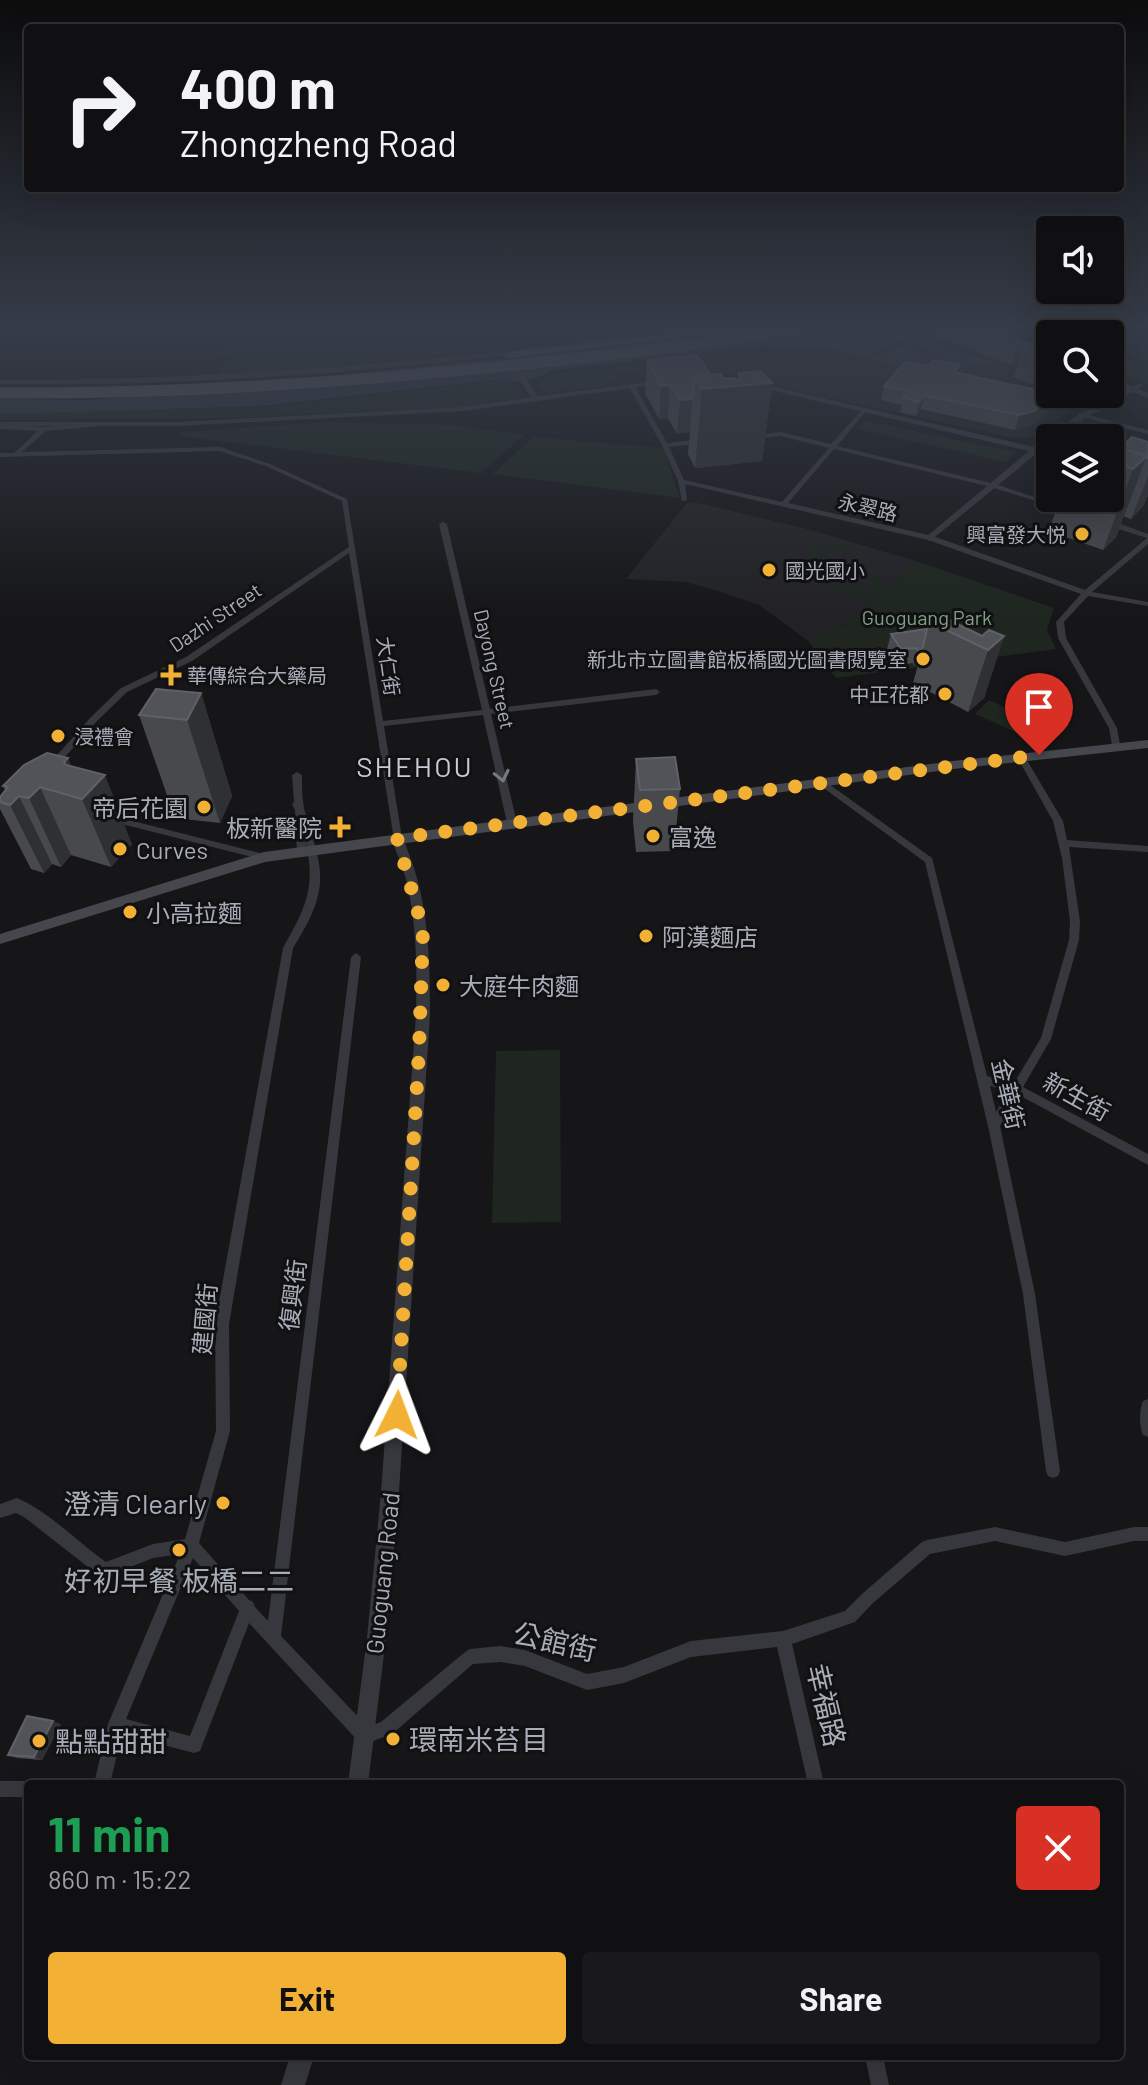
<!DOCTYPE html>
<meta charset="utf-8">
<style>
:root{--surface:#101012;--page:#19191b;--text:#f1f3f6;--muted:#9c9d9f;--line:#303032;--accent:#f2b134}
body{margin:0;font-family:Barlow,"Noto Sans TC",sans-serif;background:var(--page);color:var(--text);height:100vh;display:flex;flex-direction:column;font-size:30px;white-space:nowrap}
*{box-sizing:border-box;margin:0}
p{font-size:26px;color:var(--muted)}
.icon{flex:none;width:44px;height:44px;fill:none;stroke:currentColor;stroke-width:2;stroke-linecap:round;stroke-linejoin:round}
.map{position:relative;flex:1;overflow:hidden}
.details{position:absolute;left:24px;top:1780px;width:1100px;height:280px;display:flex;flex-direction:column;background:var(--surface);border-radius:8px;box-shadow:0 8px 32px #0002,0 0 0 2px var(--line)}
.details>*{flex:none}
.banner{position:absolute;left:24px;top:24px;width:1100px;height:168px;border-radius:8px;box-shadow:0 8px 32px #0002,0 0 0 2px var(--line);background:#101012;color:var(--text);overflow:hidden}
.fabs{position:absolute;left:1036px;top:216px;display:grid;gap:16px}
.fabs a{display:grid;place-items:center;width:88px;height:88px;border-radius:8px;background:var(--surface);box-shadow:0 8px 32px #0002,0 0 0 2px var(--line);font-size:40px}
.pin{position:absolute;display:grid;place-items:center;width:68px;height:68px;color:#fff;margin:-82px -34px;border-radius:50% 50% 50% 0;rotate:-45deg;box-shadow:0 0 8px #0007}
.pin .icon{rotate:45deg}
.me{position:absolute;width:88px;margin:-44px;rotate:3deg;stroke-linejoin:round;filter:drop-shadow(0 0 6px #0008)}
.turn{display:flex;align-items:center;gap:28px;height:168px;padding:0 24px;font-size:36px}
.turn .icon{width:104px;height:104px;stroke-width:2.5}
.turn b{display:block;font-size:56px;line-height:68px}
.round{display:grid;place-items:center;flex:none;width:84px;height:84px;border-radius:8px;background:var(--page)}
.summary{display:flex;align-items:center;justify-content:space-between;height:136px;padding:0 24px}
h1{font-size:48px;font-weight:700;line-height:60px;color:#1e9e55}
.primary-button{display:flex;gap:16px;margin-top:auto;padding:16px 24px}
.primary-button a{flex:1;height:92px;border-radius:8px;background:var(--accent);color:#111;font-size:32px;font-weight:700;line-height:92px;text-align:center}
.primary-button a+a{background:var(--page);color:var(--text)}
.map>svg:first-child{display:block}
</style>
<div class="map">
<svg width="1148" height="2085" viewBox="0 0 1148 2085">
<rect width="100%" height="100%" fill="#161618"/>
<path fill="#222225" d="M936,327H963L1050,358V394H1066L1055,401L1074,408L1034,437L1014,438L770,385L748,377L653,365L795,350L831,352L862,363L860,358L880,348Z
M694,502L807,529L916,561L849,623L808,641L759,605L709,588L685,582L626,579L686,504Z"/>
<path fill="#1e261f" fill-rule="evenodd" d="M249,327H577L579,341L214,379L231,356L214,355Z
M1084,327H1104L1148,342V362L1110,347V334H1076Z
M1110,353L1148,367V384L1110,370Z
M634,365L646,369L618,374L619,378L607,386L548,393L539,389L536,382L560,372Z
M491,381L518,383L524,397L465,407L234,418L0,420V412L263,407Z
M865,421L1015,452L1007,462L857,429Z
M327,422L455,425L524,435L481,473L179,436L183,432Z
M533,437L663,448L680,498L493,474Z
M799,534H807L818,549L839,542L864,550L884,585C872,601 851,597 834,590ZM836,547L858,553L875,584L863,590L840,585L823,554Z
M916,561L1054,608L1047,630L1056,649L836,678L808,641L849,623Z
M989,700L1036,722L1024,736L975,714Z
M560,1050L561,1222L492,1223L496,1051Z"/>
<path fill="#2c353c" d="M848,327H932L862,357L831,350L764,345L551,371C533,382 514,384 494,380L262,406L0,414V399L84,400L157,395L664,340Z
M927,338L948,349L996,363L950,370L934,352L917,343Z
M905,346L920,354L932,369L869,359Z"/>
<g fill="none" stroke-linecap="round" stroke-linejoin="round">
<path fill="#2c353c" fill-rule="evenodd" d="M810,327H833L792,337L787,334Z
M715,329L756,331L761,334L756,337L715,335L657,345L652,342Z"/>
<path fill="#37383d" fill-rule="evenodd" d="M6,327H14L0,335V331Z
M629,384L634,385L667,443L704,439L707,441L704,443L669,447L684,480L782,502L829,448L780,436L753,439L751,438V436L780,432L831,444L865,407L867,408V410L837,446L995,484L1074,510L1068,511L991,487L834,449L788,503L933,536L1085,590L1147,538L1106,525V521H1112L1148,534V544L1092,592L1148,602V606L1088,596L1064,622L1066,638L1117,728L1120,745L1119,747H1113L1112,745L1109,728L1058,638L1056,622L1081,594L928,540L685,484L687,500L682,501L678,481L662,445L628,385Z
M1080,413L1148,430V434L1078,416L1077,415Z
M99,423L101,424V426L46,431L22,452L220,447L270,464L347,499L383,721L482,710L439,524L443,522L447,524L490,709L656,689L660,692L656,695L491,714L517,823L512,826L507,823L483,715L384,726L402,838L400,840H394L349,553L192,661L127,692L97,721L56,767H50V763L91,717L121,688L186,657L349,547L342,501L266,466L219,451L0,457V453H14L38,431L0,429V425L44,427Z
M1021,754L1025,757L1063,821L1067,840L1148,846V852L1069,847L1080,921L1079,940L1051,1039L1023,1087L1148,1154V1165L1019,1095L1000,1126L1035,1294L1060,1471L1058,1476L1053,1478L1048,1476L1046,1471L1023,1294L988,1126L925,862L818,784L823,781L826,782L932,858L987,1076L1014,1083L1041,1038L1069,940L1070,921L1062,858L1053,821L1017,757ZM990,1086L1009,1091L996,1112Z
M297,772L302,775C302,787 302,801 305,812C312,839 324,863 319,891C315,912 304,930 293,948L229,1324L230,1431L199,1543L249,1600L253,1602L255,1607L268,1621L351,957L356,953L361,957L281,1636L368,1727L381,1722L465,1652L470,1649L500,1646L525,1650L587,1674L624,1667L691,1641L783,1631L845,1611L863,1593L922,1542L927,1540L995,1527L1065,1542L1134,1527H1148V1541H1134L1065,1556L995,1541L930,1554L873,1603L855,1622L792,1644L824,1784H808L777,1647L691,1657L624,1683L587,1690L525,1666L500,1662L473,1664L392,1734L365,1744L359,1742L249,1623L200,1751L194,1753L122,1734L110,1784H94L108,1724L180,1554L153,1558L105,1577L88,1567L24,1517L16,1513L0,1518V1504L17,1498C51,1513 76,1541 106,1562L153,1544L185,1539L216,1431L215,1324L283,948C305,909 316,889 306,844L305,855H299L297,853L295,810L292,804L294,802L292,775ZM193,1558L239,1611L190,1736L126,1719Z
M109,815L264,854L269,857L264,860L106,820L104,818Z
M1148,1399V1437L1143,1435C1139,1426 1139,1410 1143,1401Z
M0,1781H28L34,1784H28V1797H0Z
M865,2056H883L889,2085H871Z"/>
<path fill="#37383d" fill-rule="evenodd" d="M701,327H723L511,355L538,396L664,380V384H661L464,411L177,426H0V422H177L464,407L531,397L504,356C336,375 169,386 0,384V380C238,381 465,358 701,327Z
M706,375L736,378L1034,447L1078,415L1126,389L1110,382V377L1132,386L1141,384L1142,386L1138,389L1148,393V398L1132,392L1084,419L1056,438H1050V443L1042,449L1050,450V456L1037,453L930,541L925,538L927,536L1029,451L736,382L703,379V375Z
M397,834C405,838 406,846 409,854C429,906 430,960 430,1015L399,1492L386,1638L368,1784H348L367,1638L381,1492L416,1015C417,969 417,924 406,879C402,865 396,851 391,838Z
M290,2056H314L305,2085H281Z"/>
<path fill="#45474d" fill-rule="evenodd" d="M1148,740V748L953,769L265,862L0,944V934L264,852L953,761Z"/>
<path fill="#5b5e65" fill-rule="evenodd" d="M736,327H769L508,358L503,355L508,352Z"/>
<path stroke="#5b5e65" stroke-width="11" d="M0,393C172,394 343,383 515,365C609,355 703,345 797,327"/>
</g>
<path fill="#47494d" d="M934,327H984L1030,346L1050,350V355L1043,378L1031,384L1014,377L1019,361L1012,365L933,335Z
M647,360L724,378L738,379L739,373L772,383L762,461L695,468L688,454L690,432L677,434L668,418L659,419L645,393Z
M959,365L957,373L1050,398L1046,413L1030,426L1015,430L921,409L916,416L900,412L902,405L881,400L884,386L928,366Z
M1148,442V495L1143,506L1131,519L1123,516L1116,537L1103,550L1049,531L1060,498H1110V445L1121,448Z
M929,622L982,636H1004L984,698L968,712L913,683L918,665L914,666L913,663L897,665L887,649L891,634L927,629Z
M201,693L232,796L220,823L175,818L139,715Z
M636,759L680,789L674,851L636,852L633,821Z
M71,766L132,844L111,867L71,855L61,867L52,864L44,873L31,869L0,809V797L5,790L3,786Z
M61,1724L42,1760L17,1758L8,1755Z"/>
<path fill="#2f3033" d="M1030,344L1028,352L1022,350L1019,361L1012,365L1015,351Z
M1050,351L1043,378L1031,384L1039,357Z
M772,383L762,461L695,468L702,389Z
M670,385L668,418L659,419L661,386Z
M924,395L921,409L916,416L919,402Z
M1050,398L1046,413L1030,426L1015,430L1019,415Z
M692,399L690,432L677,434L680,400Z
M1147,456L1116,537L1103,550L1133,469Z
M1148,476V495L1143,506L1131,519Z
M1004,636L984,698L968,712L988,650Z
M922,650L918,665L914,666L918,651Z
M201,693L232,796L220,823L187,720Z
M68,758L84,797L105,775L132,844L111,867L82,799L64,762Z
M40,787L71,855L61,867L29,798Z
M19,796L52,864L44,873L10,805Z
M53,1721L61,1724L42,1760L34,1757Z"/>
<path fill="#525359" stroke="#5f6168" stroke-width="2" d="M951,327H984L1030,344L1015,351Z
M1033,344L1050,350V351L1039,357L1022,350Z
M697,355L711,375L694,376L692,399L680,400L670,385L661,386L647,360Z
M933,360L959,365L954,372L1046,392L1050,398L1034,411L1019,415L924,395L919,402L903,398L909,391L884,386L905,362L928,366Z
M761,371L772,383L702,389L694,376L721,374L724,378L739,379V373Z
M1132,437L1148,442V458L1145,457L1147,456L1121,448Z
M1110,445L1147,456L1133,469L1110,461Z
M939,615L982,636L989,630L1004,636L988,650L929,622Z
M927,629L922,650L918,651L917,648L901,649L891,634Z
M156,689L201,693L187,720L139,715Z
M47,753L68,758L64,762L66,765L105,775L82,799L40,787L29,798L19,796L10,805L0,802V797L8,787L3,786L24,765Z
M675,757L680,789L640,790L636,759Z
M27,1716L53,1721L34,1757L8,1755Z"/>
<defs><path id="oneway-chevron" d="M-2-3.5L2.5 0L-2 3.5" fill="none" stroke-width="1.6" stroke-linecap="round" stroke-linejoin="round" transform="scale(2)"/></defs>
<use stroke="#757881" href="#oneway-chevron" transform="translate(502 776) rotate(77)"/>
<linearGradient id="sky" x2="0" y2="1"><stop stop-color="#0c0c0d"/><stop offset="0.53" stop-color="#363c48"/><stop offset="1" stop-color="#363c48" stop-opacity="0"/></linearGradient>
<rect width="1148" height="619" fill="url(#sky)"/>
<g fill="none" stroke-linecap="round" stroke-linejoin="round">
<path stroke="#f2b134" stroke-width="14" stroke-dasharray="0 25.2" d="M397,1415L419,1051L423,930L397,838L1039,755"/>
</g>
<g fill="#f2b134" stroke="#111113" stroke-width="3">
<circle cx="1082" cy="534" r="8"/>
<circle cx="769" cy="570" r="8"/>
<circle cx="923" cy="659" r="8"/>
<path d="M167 663h8v8h8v8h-8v8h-8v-8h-8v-8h8z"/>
<circle cx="945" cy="694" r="8"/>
<circle cx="58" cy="736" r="8"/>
<circle cx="204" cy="807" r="8"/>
<path d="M336 815h8v8h8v8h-8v8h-8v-8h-8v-8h8z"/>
<circle cx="653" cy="836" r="8"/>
<circle cx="120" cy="849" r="8"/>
<circle cx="130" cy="912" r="8"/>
<circle cx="646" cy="936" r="8"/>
<circle cx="443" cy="985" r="8"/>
<circle cx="223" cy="1503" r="8"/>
<circle cx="179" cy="1550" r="8"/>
<circle cx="393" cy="1739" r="8"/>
<circle cx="39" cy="1741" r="8"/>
</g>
<g text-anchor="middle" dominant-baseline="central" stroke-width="6" stroke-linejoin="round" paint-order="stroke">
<g font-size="20" fill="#a8adb8" stroke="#111113">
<text transform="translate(868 507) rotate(13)">永翠路</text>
<text transform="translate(215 617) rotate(-34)">Dazhi Street</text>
<text transform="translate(389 666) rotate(82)">大仁街</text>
<text transform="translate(495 669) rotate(77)">Dayong Street</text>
</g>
<g font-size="20" fill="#a8adb8" stroke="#111113" text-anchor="end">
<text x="1066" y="534">興富發大悦</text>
<text x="785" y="570" text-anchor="start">國光國小</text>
<text x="907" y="659">新北市立圖書館板橋國光圖書閱覽室</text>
<text x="187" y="675" text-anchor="start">華傳綜合大藥局</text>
<text x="929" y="694">中正花都</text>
<text x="74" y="736" text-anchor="start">浸禮會</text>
</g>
<g font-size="20" fill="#7fa381" stroke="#111113">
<text x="927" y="617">Guoguang Park</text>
</g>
<g font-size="24" fill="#a8adb8" stroke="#111113" text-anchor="start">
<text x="188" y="807" text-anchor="end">帝后花園</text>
<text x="322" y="827" text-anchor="end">板新醫院</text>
<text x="669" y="836">富逸</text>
<text x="136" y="849">Curves</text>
<text x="146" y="912">小高拉麵</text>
<text x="662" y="936">阿漢麵店</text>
<text x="459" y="985">大庭牛肉麵</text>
</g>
<g font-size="24" fill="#a8adb8" stroke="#111113">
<text transform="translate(1009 1094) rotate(77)">金華街</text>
<text transform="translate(1077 1096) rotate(29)">新生街</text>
<text transform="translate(292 1295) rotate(-83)">復興街</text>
<text transform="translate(204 1319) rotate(-85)">建國街</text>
<text transform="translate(382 1573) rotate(-84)">Guoguang Road</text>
</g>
<g font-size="28" letter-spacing="2" fill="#c9ccd4" stroke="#111113">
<text x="415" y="766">SHEHOU</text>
</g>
<g font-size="28" fill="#a8adb8" stroke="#111113" text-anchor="start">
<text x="207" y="1503" text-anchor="end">澄清 Clearly</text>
<text x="179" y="1580" text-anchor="middle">好初早餐 板橋二二</text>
<text x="409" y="1739">環南米苔目</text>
<text x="55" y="1741">點點甜甜</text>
</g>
<g font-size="28" fill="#a8adb8" stroke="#111113">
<text transform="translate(555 1641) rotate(13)">公館街</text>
<text transform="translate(827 1705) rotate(77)">幸福路</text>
</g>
</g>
</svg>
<div class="fabs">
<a><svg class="icon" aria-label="sound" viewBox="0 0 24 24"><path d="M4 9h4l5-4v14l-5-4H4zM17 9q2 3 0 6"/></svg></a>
<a><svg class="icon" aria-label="search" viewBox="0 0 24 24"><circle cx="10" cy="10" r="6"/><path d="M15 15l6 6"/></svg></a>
<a><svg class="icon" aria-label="layers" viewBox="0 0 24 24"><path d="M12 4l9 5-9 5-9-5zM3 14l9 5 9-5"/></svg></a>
</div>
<div class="pin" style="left:1039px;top:755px;background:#d93025"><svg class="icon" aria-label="arrive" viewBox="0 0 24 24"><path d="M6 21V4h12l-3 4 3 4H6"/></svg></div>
<svg class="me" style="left:397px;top:1415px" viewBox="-20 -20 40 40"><path d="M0-17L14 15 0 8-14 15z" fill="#f2b134" stroke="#fff" stroke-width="4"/></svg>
<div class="banner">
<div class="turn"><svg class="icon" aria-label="right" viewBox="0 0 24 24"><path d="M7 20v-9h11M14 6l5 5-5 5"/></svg><div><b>400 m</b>Zhongzheng Road</div></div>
</div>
<section class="details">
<div class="summary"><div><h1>11 min</h1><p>860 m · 15:22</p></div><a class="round" style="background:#d93025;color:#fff"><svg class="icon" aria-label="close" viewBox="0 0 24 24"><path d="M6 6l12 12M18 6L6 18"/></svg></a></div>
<div class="primary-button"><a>Exit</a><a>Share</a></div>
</section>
</div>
